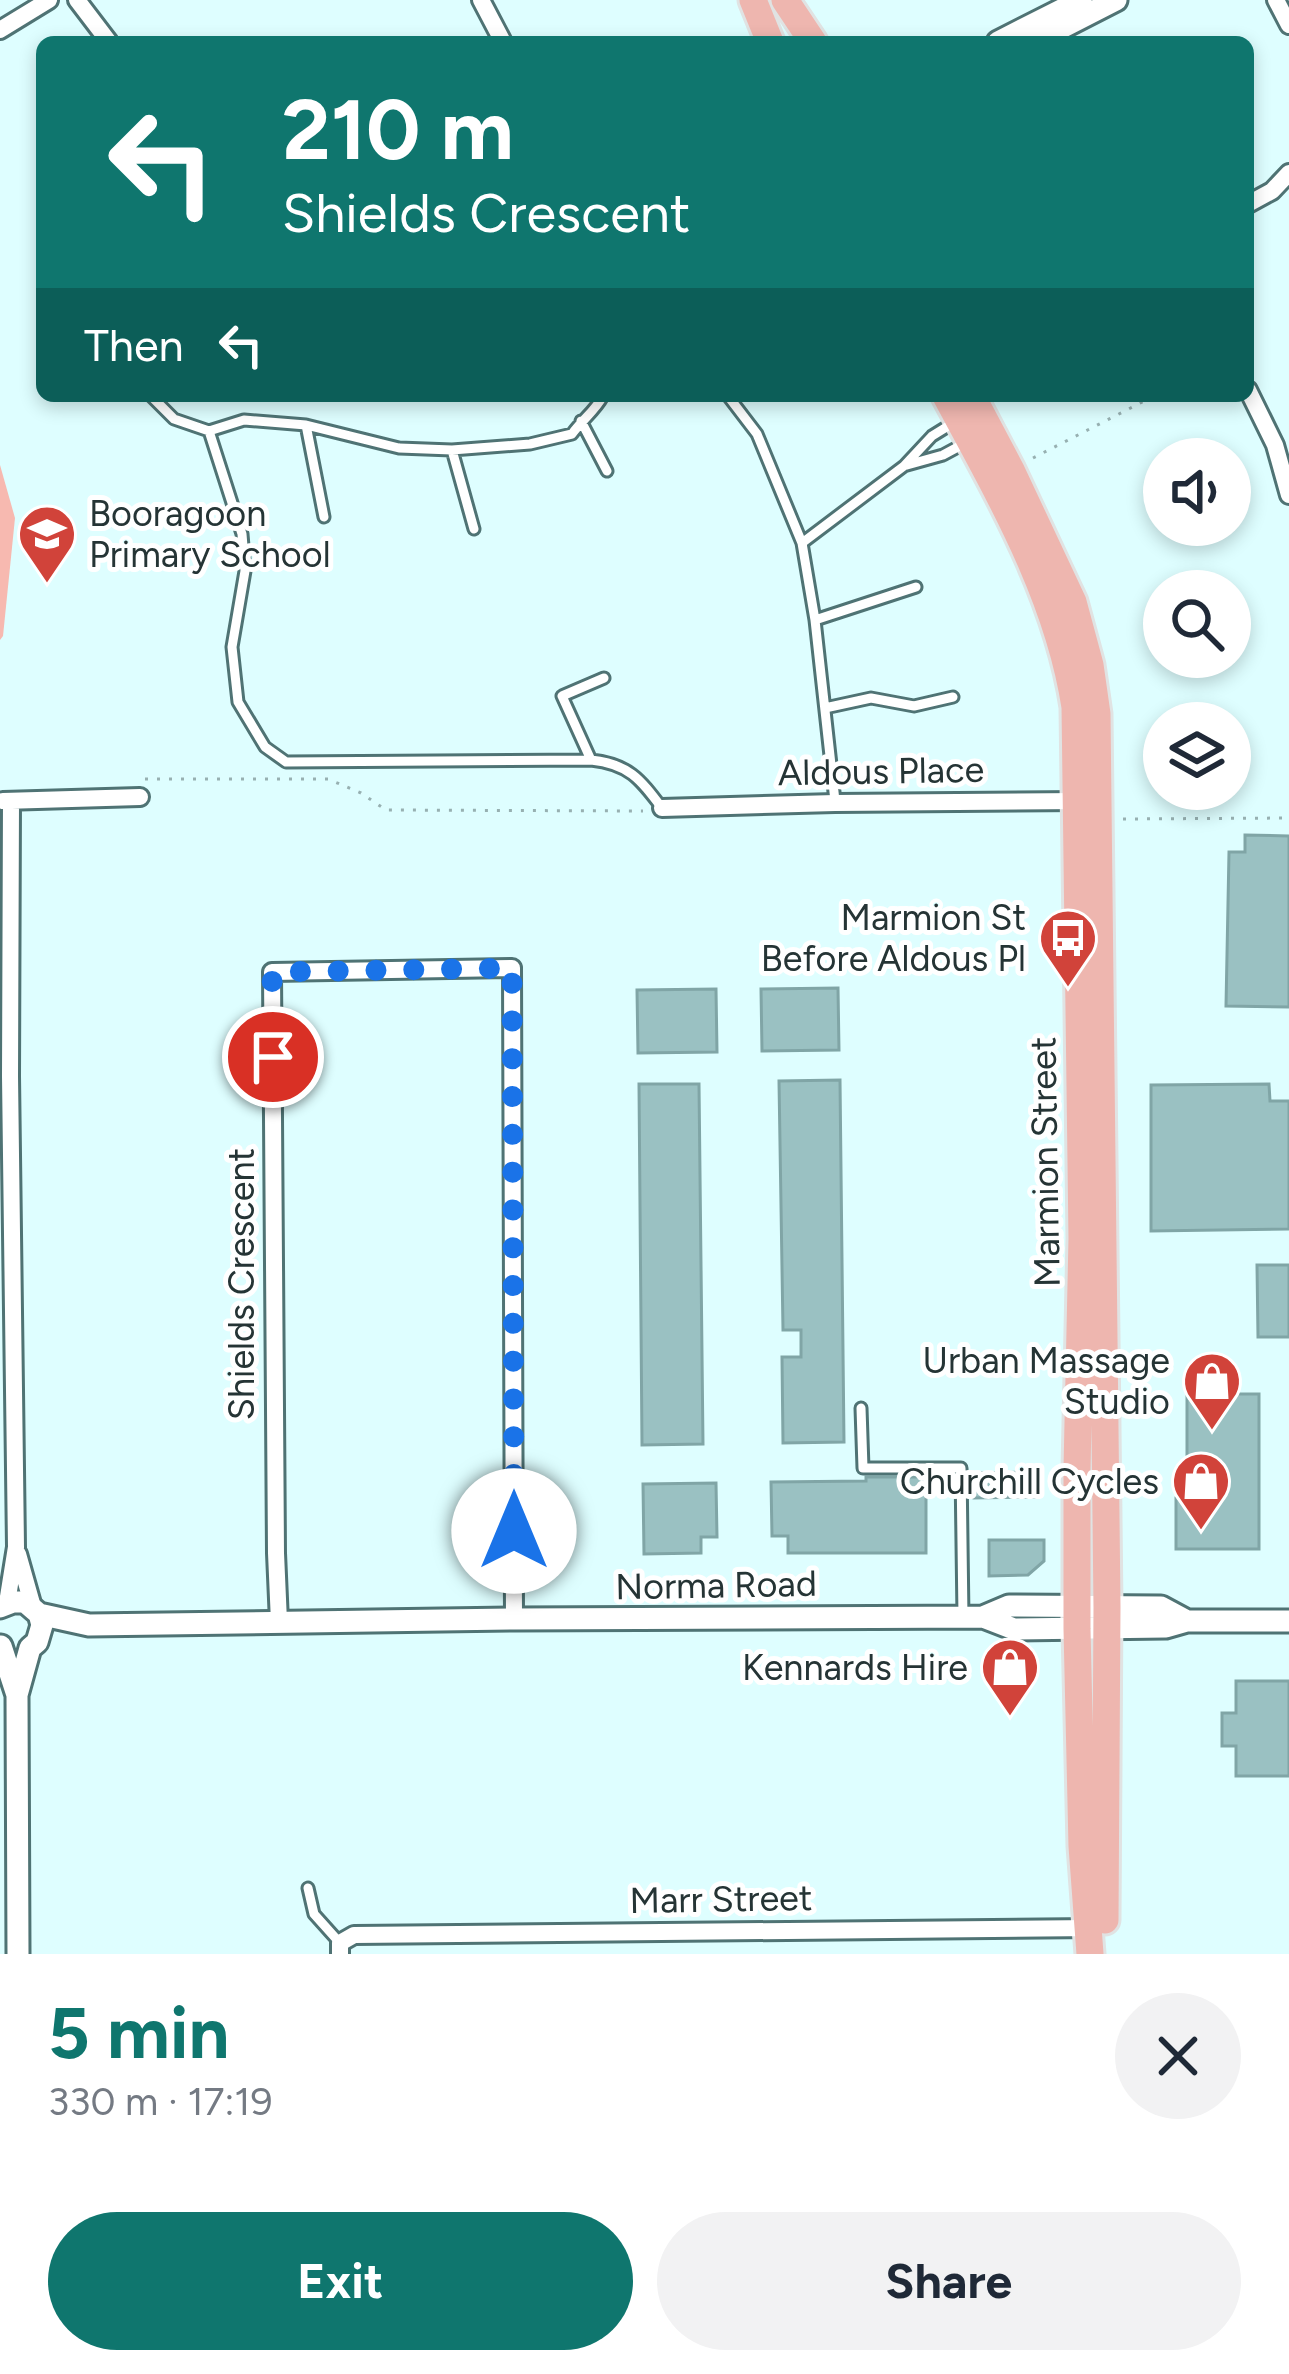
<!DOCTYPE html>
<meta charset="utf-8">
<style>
:root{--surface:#fff;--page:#f2f2f3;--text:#1f2937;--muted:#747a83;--accent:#0f766e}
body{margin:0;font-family:Figtree,sans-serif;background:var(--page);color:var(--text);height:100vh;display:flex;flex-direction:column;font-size:45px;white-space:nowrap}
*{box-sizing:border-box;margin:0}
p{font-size:39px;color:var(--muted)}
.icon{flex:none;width:66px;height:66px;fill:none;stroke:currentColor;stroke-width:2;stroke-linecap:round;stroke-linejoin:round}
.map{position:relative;height:1954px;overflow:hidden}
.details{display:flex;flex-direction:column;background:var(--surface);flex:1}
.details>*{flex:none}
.top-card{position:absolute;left:36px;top:36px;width:1218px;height:366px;border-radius:18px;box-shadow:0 6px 18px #0003;background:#0f766e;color:#fff;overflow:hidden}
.buttons{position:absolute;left:1143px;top:438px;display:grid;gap:24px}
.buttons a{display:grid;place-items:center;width:108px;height:108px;border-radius:50%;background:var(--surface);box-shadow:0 6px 18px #0003;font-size:60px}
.pin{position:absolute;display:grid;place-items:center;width:102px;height:102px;color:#fff;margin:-51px;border:6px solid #fff;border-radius:50%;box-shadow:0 3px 12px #0007}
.me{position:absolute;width:132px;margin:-66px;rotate:0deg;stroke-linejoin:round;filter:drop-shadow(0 0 9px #0008)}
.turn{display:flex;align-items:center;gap:42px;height:252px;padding:0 48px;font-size:54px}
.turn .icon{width:156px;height:156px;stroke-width:2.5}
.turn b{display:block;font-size:84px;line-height:102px}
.then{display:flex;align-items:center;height:114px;padding:0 48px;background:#0003;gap:24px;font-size:45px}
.round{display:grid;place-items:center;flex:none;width:126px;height:126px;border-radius:63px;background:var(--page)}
.headline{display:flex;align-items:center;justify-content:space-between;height:204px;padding:0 48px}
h1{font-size:72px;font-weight:700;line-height:90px;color:var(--accent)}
.primary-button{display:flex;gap:24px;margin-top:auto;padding:24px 48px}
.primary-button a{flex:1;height:138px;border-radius:72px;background:var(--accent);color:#fff;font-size:48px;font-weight:700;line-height:138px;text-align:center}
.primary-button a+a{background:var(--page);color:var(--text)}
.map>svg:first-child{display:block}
</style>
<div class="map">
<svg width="1289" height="1954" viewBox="0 0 1289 1954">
<rect width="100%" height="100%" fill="#defeff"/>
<path fill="#f7b9b0" d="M0,465L15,518L3,636L0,640Z"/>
<path fill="#9ac1c2" stroke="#80a5a6" stroke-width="3" d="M1245,835L1289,836V1007L1226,1006L1229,852H1245Z
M838,988L839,1050L762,1051L761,989Z
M716,989L717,1052L638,1053L637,990Z
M840,1080L844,1442L783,1443L782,1357H801V1330H783L779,1081Z
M639,1084H699L703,1444L642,1445Z
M1269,1084L1270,1101H1289V1229L1151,1231V1085Z
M1257,1265H1289V1337H1258Z
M1187,1394H1259V1549H1176V1498H1187Z
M1037,1472V1497L974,1498L973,1473Z
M866,1477H926V1553H788V1536H772L771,1482L866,1481Z
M716,1483L717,1537H701V1553L644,1554L643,1484Z
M989,1540H1044V1561L1028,1575L989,1576Z
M1236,1681H1289V1776H1236V1746H1222V1713H1236Z"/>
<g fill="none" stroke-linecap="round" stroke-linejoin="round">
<defs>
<path id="service" d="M151,396L174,419L209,431L242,534L245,571L232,647L238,702L265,747L286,762L591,760C629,764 640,779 662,808
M728,396L757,434L802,543L815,620L835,801
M581,421L607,471
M306,425L324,517
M209,431L244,420L306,425L399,448L452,450L530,444L572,434C582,420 595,411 603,396
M452,450L474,529
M907,465L943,455L969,441
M802,543L904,466L932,436L953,423
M815,620L916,587
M825,708L871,698L914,706L953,697
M591,760L562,696L604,678
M861,1408L863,1468H961L963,1617
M308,1888L314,1914L340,1943"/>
<path id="minor" d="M77,0L109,42
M481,0L503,42
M1276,0L1289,25
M0,30L49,0
M1248,204L1272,191L1289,173
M1248,390L1275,445L1289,495
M3,801L140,797
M662,808L835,803L1081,801
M18,1554L33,1607
M7,1603L16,1547L10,1076L11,801
M279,1622L276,1553L272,972L512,968L514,1619
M340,1954V1943L354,1935L1094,1928"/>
<path id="tertiary" d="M998,42L1081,0
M1034,42L1116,0
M0,1607L13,1602H25L39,1614L42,1625L37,1642L30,1648L17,1695L18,1954
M39,1614L89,1625L514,1619L983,1617L1014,1629L1166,1627L1187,1621H1289
M983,1617L1009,1606L1161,1607L1187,1621
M1,1646L17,1695"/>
<path id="primary" d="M753,0L770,42
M785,0L813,42
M946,396C999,495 1058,595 1075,707L1082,1238L1077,1469V1629L1082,1846L1090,1954
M972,396L1011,470L1073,602L1090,665L1097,714L1107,1607L1105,1920"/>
</defs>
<use href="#service" stroke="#4f7374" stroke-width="15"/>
<use href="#minor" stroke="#4f7374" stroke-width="22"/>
<use href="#tertiary" stroke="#4f7374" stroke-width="27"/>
<use href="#primary" stroke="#e0e3e3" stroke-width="33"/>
<path stroke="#97b0b1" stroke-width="3" stroke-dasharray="3 9" stroke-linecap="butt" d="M1033,458L1154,396
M145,779H328L361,793L386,810L643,811
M1123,819L1289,818"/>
<use href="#service" stroke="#fff" stroke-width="9"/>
<use href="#minor" stroke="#fff" stroke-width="16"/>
<use href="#tertiary" stroke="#fff" stroke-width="21"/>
<use href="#primary" stroke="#eeb6af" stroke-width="27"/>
</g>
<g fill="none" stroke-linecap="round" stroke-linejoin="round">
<path stroke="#1a73e8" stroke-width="21" stroke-dasharray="0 37.8" d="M273,1057L272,972L512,968L514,1531"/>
</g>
<defs>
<symbol id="school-pin" viewBox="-11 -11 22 30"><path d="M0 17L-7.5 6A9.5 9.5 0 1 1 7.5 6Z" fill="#d1433a" stroke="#fff"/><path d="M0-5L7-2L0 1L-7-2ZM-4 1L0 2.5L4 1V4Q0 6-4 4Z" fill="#fff"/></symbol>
<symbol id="bus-pin" viewBox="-11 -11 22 30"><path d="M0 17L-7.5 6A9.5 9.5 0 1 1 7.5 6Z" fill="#d1433a" stroke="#fff"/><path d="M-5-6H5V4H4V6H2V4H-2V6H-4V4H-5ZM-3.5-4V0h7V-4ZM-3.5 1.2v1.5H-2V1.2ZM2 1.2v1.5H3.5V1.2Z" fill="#fff"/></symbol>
<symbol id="shop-pin" viewBox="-11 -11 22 30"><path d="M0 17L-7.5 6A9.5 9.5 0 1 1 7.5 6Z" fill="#d1433a" stroke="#fff"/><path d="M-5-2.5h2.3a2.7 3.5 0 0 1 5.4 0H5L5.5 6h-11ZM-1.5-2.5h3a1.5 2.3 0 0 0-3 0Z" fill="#fff"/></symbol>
</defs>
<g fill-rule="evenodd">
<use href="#school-pin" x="14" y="501" width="66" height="90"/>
<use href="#bus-pin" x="1035" y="905" width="66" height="90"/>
<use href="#shop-pin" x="1179" y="1348" width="66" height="90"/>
<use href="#shop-pin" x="1168" y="1448" width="66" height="90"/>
<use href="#shop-pin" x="977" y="1634" width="66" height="90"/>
</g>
<g text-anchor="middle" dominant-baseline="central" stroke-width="10" stroke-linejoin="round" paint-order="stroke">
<g font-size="36" fill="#253435" stroke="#fff" text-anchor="end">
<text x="89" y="513" text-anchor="start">Booragoon<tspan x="89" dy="41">Primary School</tspan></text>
<text x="1026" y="917">Marmion St<tspan x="1026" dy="41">Before Aldous Pl</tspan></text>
<text x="1170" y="1360">Urban Massage<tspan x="1170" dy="41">Studio</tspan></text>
<text x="1159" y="1481">Churchill Cycles</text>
<text x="968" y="1667">Kennards Hire</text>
</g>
<g font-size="36" fill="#253435" stroke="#fff">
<text transform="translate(881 771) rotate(-1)">Aldous Place</text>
<text transform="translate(1045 1162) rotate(-91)">Marmion Street</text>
<text transform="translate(241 1284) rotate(-90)">Shields Crescent</text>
<text transform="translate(716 1585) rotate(-1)">Norma Road</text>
<text transform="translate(721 1899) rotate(-1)">Marr Street</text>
</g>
</g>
</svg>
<div class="buttons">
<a><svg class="icon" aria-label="sound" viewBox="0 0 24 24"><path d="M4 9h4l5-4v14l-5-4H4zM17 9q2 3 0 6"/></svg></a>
<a><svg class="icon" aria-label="search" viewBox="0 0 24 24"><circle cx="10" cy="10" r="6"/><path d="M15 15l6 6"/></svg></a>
<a><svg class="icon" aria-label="layers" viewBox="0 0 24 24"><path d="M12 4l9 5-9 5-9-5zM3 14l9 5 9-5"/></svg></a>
</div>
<div class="pin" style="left:273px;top:1057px;background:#d93025"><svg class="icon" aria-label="arrive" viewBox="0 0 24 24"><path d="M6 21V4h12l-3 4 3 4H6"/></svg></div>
<svg class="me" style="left:514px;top:1531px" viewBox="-20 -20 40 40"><circle r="19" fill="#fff"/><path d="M0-13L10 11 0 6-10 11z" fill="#1a73e8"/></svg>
<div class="top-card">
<div class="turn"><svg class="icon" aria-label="left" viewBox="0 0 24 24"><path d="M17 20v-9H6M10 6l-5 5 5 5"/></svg><div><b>210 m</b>Shields Crescent</div></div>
<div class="then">Then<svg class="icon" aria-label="left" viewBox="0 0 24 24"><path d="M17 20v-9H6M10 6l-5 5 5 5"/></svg></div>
</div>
</div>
<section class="details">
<div class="headline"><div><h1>5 min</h1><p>330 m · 17:19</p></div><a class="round"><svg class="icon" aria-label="close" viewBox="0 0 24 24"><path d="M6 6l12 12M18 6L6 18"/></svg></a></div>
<div class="primary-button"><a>Exit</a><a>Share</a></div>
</section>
